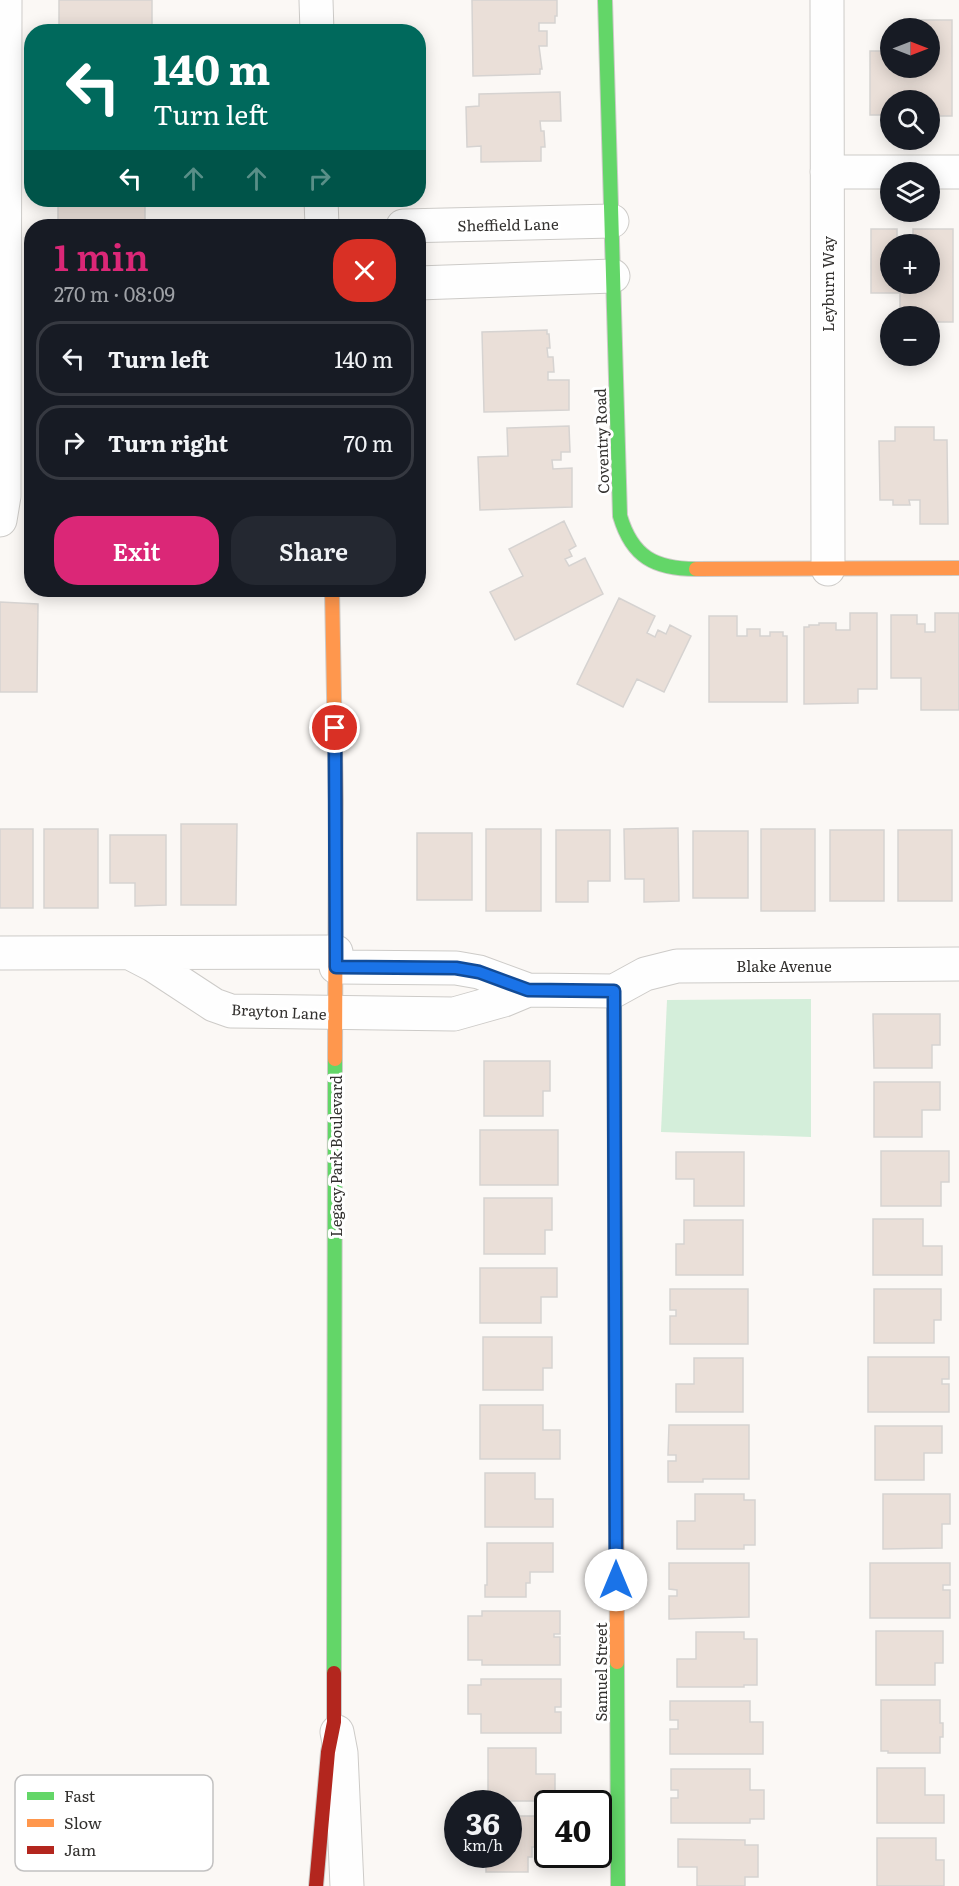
<!DOCTYPE html>
<meta charset="utf-8">
<style>
:root{--surface:#171b24;--page:#242831;--text:#f1f3f6;--muted:#9ea1a6;--line:#363941;--accent:#db2777}
body{margin:0;font-family:Literata,serif;background:var(--page);color:var(--text);height:100vh;display:flex;flex-direction:column;font-size:22px;white-space:nowrap}
*{box-sizing:border-box;margin:0}
p{font-size:20px;color:var(--muted)}
.icon{flex:none;width:33px;height:33px;fill:none;stroke:currentColor;stroke-width:2;stroke-linecap:round;stroke-linejoin:round}
.map{position:relative;flex:1;overflow:hidden}
.sheet{position:absolute;left:24px;top:219px;width:402px;height:378px;display:flex;flex-direction:column;background:var(--surface);border-radius:24px;box-shadow:0 3px 15px #0003}
.sheet>*{flex:none}
.top-card{position:absolute;left:24px;top:24px;width:402px;height:183px;border-radius:24px;box-shadow:0 3px 15px #0003;background:#00695c;color:#fff;overflow:hidden}
.needle{width:39px;rotate:90deg}
.buttons{position:absolute;left:880px;top:18px;display:grid;gap:12px}
.buttons a{display:grid;place-items:center;width:60px;height:60px;border-radius:50%;background:var(--surface);box-shadow:0 3px 15px #0003;font-size:30px}
.speed{position:absolute;left:444px;top:1790px;display:flex;gap:12px;font-size:30px;font-weight:700;text-align:center}
.speed>*{display:grid;place-content:center;width:78px;height:78px;border-radius:50%;background:var(--surface);box-shadow:0 3px 15px #0003;line-height:1}
.speed small{font-size:15px;font-weight:400}
.speed .limit{border:3px solid #111;border-radius:9px;background:#fff;color:#111}
.pin{position:absolute;display:grid;place-items:center;width:51px;height:51px;color:#fff;margin:-26px;border:3px solid #fff;border-radius:50%;box-shadow:0 2px 6px #0007}
.me{position:absolute;width:66px;margin:-33px;rotate:0deg;stroke-linejoin:round;filter:drop-shadow(0 0 4px #0008)}
.turn{display:flex;align-items:center;gap:21px;height:126px;padding:0 30px;font-size:27px}
.turn .icon{width:78px;height:78px;stroke-width:2.5}
.turn b{display:block;font-size:42px;line-height:51px}
.lanes{display:flex;align-items:center;height:57px;padding:0 30px;background:#0003;justify-content:center;gap:30px;direction:ltr}
.lanes .off{opacity:.35}
.round{display:grid;place-items:center;flex:none;width:63px;height:63px;border-radius:24px;background:var(--page)}
.head{display:flex;align-items:center;justify-content:space-between;height:102px;padding:0 30px}
h1{font-size:36px;font-weight:600;line-height:45px;color:var(--accent)}
.action{display:flex;gap:12px;margin-top:auto;padding:12px 30px}
.action a{flex:1;height:69px;border-radius:24px;background:var(--accent);color:#fff;font-size:24px;font-weight:600;line-height:69px;text-align:center}
.action a+a{background:var(--page);color:var(--text)}
ul{padding:0;list-style:none}
li{display:flex;align-items:center;gap:18px;height:75px;margin:0 12px 9px;padding:0 18px;border:3px solid var(--line);border-radius:24px}
li div{flex:1}
li b{display:block;font-size:22px}
li em{font-style:normal}
.map>svg:first-child{display:block}
</style>
<div class="map">
<svg width="959" height="1886" viewBox="0 0 959 1886">
<rect width="100%" height="100%" fill="#fbf8f5"/>
<path fill="#d4eeda" d="M811,999V1137L661,1132L667,1000Z"/>
<path fill="#eadfd8" stroke="#d6d3d1" stroke-width="1.5" d="M59,0H152V32H59Z
M472,0H557V16H555V23H539V31H547V46H539L542,69H540V74L473,76Z
M900,20H952V116H930V100H913V97H905V100H891V115H870V51H891V68H930V28H900Z
M560,92L561,121H540L541,131H544L545,147H541V161L481,162V146L467,147L466,107L479,106V94Z
M58,200H145V226H58Z
M871,229H897V240H904V244H891V284H930V244H913V229H953V322H930V316H900V293H871Z
M547,330V334H549L550,348H547L548,357H553L554,372H548V380H569V410L484,412L482,332Z
M569,426L570,452H561V460H552L553,469L572,468V507L480,510L478,457L508,456L507,428Z
M895,427H934V440H947L948,524H920V500H909L910,505H893V500H880L879,441H895Z
M564,521L576,546L569,550L572,556L565,559L569,566L585,558L603,594L515,640L490,592L523,576L509,549Z
M619,598L655,616L647,633L655,637L658,630L666,634L670,625L691,636L664,692L637,679L623,707L577,684Z
M0,602L38,604L37,692H0Z
M850,613H877V689H858V703L804,704V627H809V625H819V623H836V630H850Z
M935,613H959V710H921V678H891V615H917V624H925V632H935Z
M709,616H737V636H747V629H760V636H770V632H783V636H787V702H709Z
M181,824H237L236,905H181Z
M678,828L679,901L644,902V879H625L624,829Z
M0,829H33V908H0Z
M44,829H98V908H44Z
M486,829H541V911H486Z
M761,829H815V911H761Z
M556,830H610V881H588V902H556Z
M830,830H884V901H830Z
M898,830H952V901H898Z
M693,831H748V898H693Z
M417,833H472V900H417Z
M110,835H166V905L135,906V883H110Z
M873,1014H940V1045H932V1068H874Z
M484,1061H550V1091H543V1116H484Z
M874,1082H940V1110H922V1137H874Z
M480,1130H558V1185H480Z
M881,1151H949V1182H941V1206H881Z
M676,1152H744V1206H694V1179H676Z
M484,1198H552V1230H545V1254H484Z
M873,1219H923V1246H942V1275H873Z
M684,1220H743V1275H676V1244H684Z
M480,1268H557V1297H541V1323H480Z
M670,1289H748V1344H670V1316H676V1310H670Z
M874,1289H941V1320H934V1343H874Z
M483,1337H552V1368H543V1390H483Z
M868,1357H949V1379H942V1384H949V1412H868Z
M694,1358H743V1412H676V1384H694Z
M480,1405H543V1430H560V1459H480Z
M669,1425H749V1479H703V1482H668V1461H676V1455H668Z
M875,1426H942V1453H924V1480H875Z
M485,1473H535V1499H553V1527H485Z
M695,1494H744V1500H755V1545H744V1549H677V1521H695Z
M883,1494H950V1524H942V1548L883,1549Z
M487,1543H553V1572H530V1583H526V1597H485V1585H487Z
M669,1563H749V1617L669,1619V1596H677V1590L669,1589Z
M870,1563H950V1585H943V1590H950V1618H870Z
M482,1611H560V1634H554V1637H560V1665H482V1660H468V1616H482Z
M876,1631H943V1663H935V1685H876Z
M696,1632H744V1639H757V1685H744V1687H677V1659H696Z
M481,1679H561V1707H555V1712H561V1733H481V1714H468V1685H481Z
M881,1700H940V1723H943V1737H940V1753H888V1751H881Z
M670,1701H750V1722H763V1754H670V1729H678V1720H670Z
M488,1748H536V1774H555V1801H488Z
M877,1768H925V1795H944V1823H877Z
M671,1769H750V1790H764V1819H750V1823H671V1798H678V1790H671Z
M508,1816H548V1847H532V1857H528V1872H486V1854H508Z
M877,1838H936V1860H944V1886H877Z
M678,1839L745,1840V1845H758V1877H745V1886H697V1867H678Z"/>
<g fill="none" stroke-linecap="round" stroke-linejoin="round">
<defs>
<path id="street" d="M316,0L317,32
M827,0L828,569
M827,172H959
M321,200L322,226
M403,226L612,221
M418,283L613,276
M0,520L4,496L5,0
M0,953L336,952
M130,953L153,965L214,1005L231,1011L454,1014L504,1000L528,990
M336,967L456,968L479,972L528,990L614,991L645,974L677,966L959,964
M337,1732L341,1753L347,1886"/>
<path id="fast" d="M605,0L620,516C632,557 655,569 696,569
M614,991L616,1409
M617,1662L618,1886
M334,1673L335,1059"/>
<path id="slow" d="M696,569L959,568
M332,590L336,801L335,1059
M616,1409L617,1662"/>
<path id="jam" d="M316,1886L328,1752L334,1722V1673"/>
</defs>
<use href="#street" stroke="#cdcbc8" stroke-width="35"/>
<use href="#fast" stroke="#cdcbc8" stroke-width="16"/>
<use href="#slow" stroke="#cdcbc8" stroke-width="16"/>
<use href="#jam" stroke="#cdcbc8" stroke-width="16"/>
<use href="#street" stroke="#fefefe" stroke-width="33"/>
<use href="#fast" stroke="#63d668" stroke-width="14"/>
<use href="#slow" stroke="#ff974d" stroke-width="14"/>
<use href="#jam" stroke="#b3261e" stroke-width="14"/>
</g>
<g fill="none" stroke-linecap="round" stroke-linejoin="round">
<defs>
<path id="route" d="M335,728L336,967L456,968L479,972L528,990L614,991L616,1580"/>
</defs>
<use href="#route" stroke="#114b97" stroke-width="15"/>
<use href="#route" stroke="#1a73e8" stroke-width="10"/>
</g>
<g text-anchor="middle" dominant-baseline="central" stroke-width="6" stroke-linejoin="round" paint-order="stroke">
<g font-size="15" fill="#33312f" stroke="#fff">
<text transform="translate(508 224) rotate(-1)">Sheffield Lane</text>
<text transform="translate(827 284) rotate(-90)">Leyburn Way</text>
<text transform="translate(601 441) rotate(-92)">Coventry Road</text>
<text x="784" y="965">Blake Avenue</text>
<text transform="translate(279 1011) rotate(3)">Brayton Lane</text>
<text transform="translate(335 1156) rotate(-90)">Legacy Park Boulevard</text>
<text transform="translate(600 1672) rotate(-90)">Samuel Street</text>
</g>
</g>
<rect x="15" y="1775" width="198" height="96" rx="9" fill="#fff" stroke="#c2c1c1" stroke-width="1.5"/>
<rect x="27" y="1792" width="27" height="8" fill="#63d668"/>
<rect x="27" y="1819" width="27" height="8" fill="#ff974d"/>
<rect x="27" y="1846" width="27" height="8" fill="#b3261e"/>
<g font-size="16" fill="#33312f">
<text x="64" y="1802">Fast</text>
<text x="64" y="1829">Slow</text>
<text x="64" y="1856">Jam</text>
</g>
</svg>
<div class="buttons">
<a><svg class="needle" viewBox="-14 -14 28 28"><path d="M0-13l5 13h-10z" fill="#e53935"/><path d="M0 13l5-13h-10z" fill="#9ea1a6"/></svg></a>
<a><svg class="icon" aria-label="search" viewBox="0 0 24 24"><circle cx="10" cy="10" r="6"/><path d="M15 15l6 6"/></svg></a>
<a><svg class="icon" aria-label="layers" viewBox="0 0 24 24"><path d="M12 4l9 5-9 5-9-5zM3 14l9 5 9-5"/></svg></a>
<a>+</a>
<a>−</a>
</div>
<div class="speed"><div>36<small>km/h</small></div><div class="limit">40</div></div>
<div class="pin" style="left:335px;top:728px;background:#d93025"><svg class="icon" aria-label="arrive" viewBox="0 0 24 24"><path d="M6 21V4h12l-3 4 3 4H6"/></svg></div>
<svg class="me" style="left:616px;top:1580px" viewBox="-20 -20 40 40"><circle r="19" fill="#fff"/><path d="M0-13L10 11 0 6-10 11z" fill="#1a73e8"/></svg>
<div class="top-card">
<div class="turn"><svg class="icon" aria-label="left" viewBox="0 0 24 24"><path d="M17 20v-9H6M10 6l-5 5 5 5"/></svg><div><b>140 m</b>Turn left</div></div>
<div class="lanes"><svg class="icon" aria-label="left" viewBox="0 0 24 24"><path d="M17 20v-9H6M10 6l-5 5 5 5"/></svg><svg class="icon off" aria-label="ahead" viewBox="0 0 24 24"><path d="M12 20V5M6 11l6-6 6 6"/></svg><svg class="icon off" aria-label="ahead" viewBox="0 0 24 24"><path d="M12 20V5M6 11l6-6 6 6"/></svg><svg class="icon off" aria-label="right" viewBox="0 0 24 24"><path d="M7 20v-9h11M14 6l5 5-5 5"/></svg></div>
</div>
<section class="sheet">
<div class="head"><div><h1>1 min</h1><p>270 m · 08:09</p></div><a class="round" style="background:#d93025;color:#fff"><svg class="icon" aria-label="close" viewBox="0 0 24 24"><path d="M6 6l12 12M18 6L6 18"/></svg></a></div>
<ul>
<li><svg class="icon" aria-label="left" viewBox="0 0 24 24"><path d="M17 20v-9H6M10 6l-5 5 5 5"/></svg><div><b>Turn left</b></div><em>140 m</em></li>
<li><svg class="icon" aria-label="right" viewBox="0 0 24 24"><path d="M7 20v-9h11M14 6l5 5-5 5"/></svg><div><b>Turn right</b></div><em>70 m</em></li>
</ul>
<div class="action"><a>Exit</a><a>Share</a></div>
</section>
</div>
